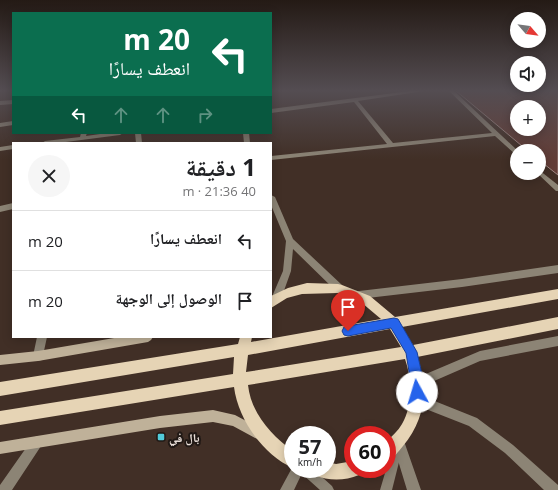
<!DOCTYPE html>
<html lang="ar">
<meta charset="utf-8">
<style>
:root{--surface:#fff;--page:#f6f6f6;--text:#202124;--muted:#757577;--line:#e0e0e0}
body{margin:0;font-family:"Open Sans","Noto Naskh Arabic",sans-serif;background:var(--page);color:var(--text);direction:rtl;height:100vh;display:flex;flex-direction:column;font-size:15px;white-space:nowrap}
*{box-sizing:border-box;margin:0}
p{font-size:13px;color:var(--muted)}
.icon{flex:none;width:22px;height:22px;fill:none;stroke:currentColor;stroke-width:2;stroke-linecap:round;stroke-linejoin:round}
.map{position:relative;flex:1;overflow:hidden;direction:ltr}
.sheet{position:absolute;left:12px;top:142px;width:260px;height:196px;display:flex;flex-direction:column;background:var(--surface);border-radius:0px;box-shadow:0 2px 10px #0003;direction:rtl}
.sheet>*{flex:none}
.hud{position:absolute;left:12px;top:12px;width:260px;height:122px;border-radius:0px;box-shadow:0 2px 10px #0003;direction:rtl;background:#0b6e4f;color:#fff;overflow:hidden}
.needle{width:26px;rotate:118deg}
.fabs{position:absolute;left:510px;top:12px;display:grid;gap:8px}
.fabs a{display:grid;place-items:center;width:36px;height:36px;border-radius:50%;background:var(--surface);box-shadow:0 2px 10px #0003;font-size:20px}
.speed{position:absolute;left:284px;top:426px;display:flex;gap:8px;font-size:20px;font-weight:700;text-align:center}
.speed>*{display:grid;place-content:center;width:52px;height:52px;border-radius:50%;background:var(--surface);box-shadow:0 2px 10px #0003;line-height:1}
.speed small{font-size:10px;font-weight:400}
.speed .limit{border:6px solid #d22;background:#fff;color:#111}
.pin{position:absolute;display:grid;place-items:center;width:34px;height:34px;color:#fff;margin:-41px -17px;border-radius:50% 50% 50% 0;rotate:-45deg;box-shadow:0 0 4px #0007}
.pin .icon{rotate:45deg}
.me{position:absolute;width:44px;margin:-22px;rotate:354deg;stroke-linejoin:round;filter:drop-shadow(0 0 3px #0008)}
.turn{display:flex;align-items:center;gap:14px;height:84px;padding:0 16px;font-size:18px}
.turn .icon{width:52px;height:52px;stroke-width:2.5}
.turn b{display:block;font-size:28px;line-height:34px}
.lanes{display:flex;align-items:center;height:38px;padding:0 16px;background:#0003;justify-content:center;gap:20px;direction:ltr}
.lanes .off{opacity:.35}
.round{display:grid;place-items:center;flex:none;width:42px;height:42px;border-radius:21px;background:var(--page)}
.head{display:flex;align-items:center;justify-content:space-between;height:68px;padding:0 16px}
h1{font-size:24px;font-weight:700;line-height:30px}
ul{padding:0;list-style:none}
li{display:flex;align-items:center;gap:12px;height:60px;padding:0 16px;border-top:1px solid var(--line)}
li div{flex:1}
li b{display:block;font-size:15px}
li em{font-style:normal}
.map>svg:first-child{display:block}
</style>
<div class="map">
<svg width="558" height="490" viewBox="0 0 558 490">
<rect width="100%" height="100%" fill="#412f26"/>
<path fill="#623d37" stroke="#a08884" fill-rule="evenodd" d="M455,90H558V175L539,160V151H528ZM517,107H539V129H517Z"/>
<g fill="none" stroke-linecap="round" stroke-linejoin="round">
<path fill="#8c8475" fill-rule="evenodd" d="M398,441L402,442L403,446L392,490H380L393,446L394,442Z
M299,469H313L332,486L334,490H320L301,473Z"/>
<path fill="#8c8475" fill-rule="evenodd" d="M417,90H431L358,101L393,143L492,133L448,90H453L518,151H517V155L515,154L495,136L271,160V156L387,144L354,102L271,113V109Z
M13,100V104L0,105V101Z
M13,121V125L0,127V123Z
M81,133H87L86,136L107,133H123L120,135L58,143H42L45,141L80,137Z
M135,133H141L142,143H136Z
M243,133H249L250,143H244Z
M13,145V149L0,151V147Z
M539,170L558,185V191H556L537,173H539Z
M271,195L275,197L293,239L342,285L343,288L342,291L339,292L336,291L293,249L291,271L281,299L279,302L276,303L273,302L271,299L283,271L286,241L271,205Z
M13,203V209L0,212V206Z
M558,265V273L462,287L359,299L356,298L354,295L356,292L359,291L462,279Z
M558,336V346L480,361L418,388L414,387L413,383L414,379L480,351Z
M37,337H47L42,360L38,361L34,360L33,356Z
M417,394L477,418L513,445L558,485V490H544L505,453L469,426L413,404L411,400L413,396Z
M37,436L41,438L43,442L41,446L12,490H0V485L33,438Z
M399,438L403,440L405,444L421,490H407L393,444L395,440Z
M293,466V469H304L294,490H280Z"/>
<path fill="#bfb199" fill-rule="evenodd" d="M120,337H153L151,340L148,342L38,361L0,365V355L38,351Z
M213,410L235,415L263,430L265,434L263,438L259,440L233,426L213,422L160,428L0,454V442L160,416Z"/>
<path fill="#e6d4b5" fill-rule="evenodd" d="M307,283L338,284L342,285L370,296L395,317L558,289V299L402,327L413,345L558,317V329L417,357C429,389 425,420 403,446C398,452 394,458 387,461V441C392,436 398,431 402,424C413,405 412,379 405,359L248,385C251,413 271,435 293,451V468C263,455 238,419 234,387L0,425V411L233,374L234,357L0,396V382L238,344L240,337H252L251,342L381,319L362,303L338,293L302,294L287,298L271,308V296L288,288ZM390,329L401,347L246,372L248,355Z
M353,461V469H361L359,475C344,481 329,481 314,475L312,469H327V462L336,464Z"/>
</g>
<linearGradient id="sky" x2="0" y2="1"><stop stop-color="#241a15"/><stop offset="0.57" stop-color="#544d52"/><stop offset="1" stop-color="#544d52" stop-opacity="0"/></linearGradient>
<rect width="558" height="159" fill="url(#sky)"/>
<path fill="#2563eb" stroke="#184099" d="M394,318L398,319L417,352L424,383L422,396L417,398L413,396L406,353L391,328L348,336L344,335L342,331L344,327L348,326Z"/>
<rect fill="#52cbd9" stroke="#211915" stroke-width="1.5" x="157" y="433" width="8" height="8" rx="2"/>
<g text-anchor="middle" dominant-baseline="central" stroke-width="4" stroke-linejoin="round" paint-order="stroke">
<g font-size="12" font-weight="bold" fill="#ebe0da" stroke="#211915" text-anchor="start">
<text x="169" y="437">بال في</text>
</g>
</g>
</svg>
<div class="fabs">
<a><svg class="needle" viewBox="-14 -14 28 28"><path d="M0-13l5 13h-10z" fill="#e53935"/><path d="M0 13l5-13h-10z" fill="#757577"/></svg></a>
<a><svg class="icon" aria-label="sound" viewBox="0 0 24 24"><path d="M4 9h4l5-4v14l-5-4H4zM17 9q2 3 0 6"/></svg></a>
<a>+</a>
<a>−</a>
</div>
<div class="speed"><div>57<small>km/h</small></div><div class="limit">60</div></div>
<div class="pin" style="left:348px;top:331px;background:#d93025"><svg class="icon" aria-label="arrive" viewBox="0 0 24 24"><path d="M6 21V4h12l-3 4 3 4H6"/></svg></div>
<svg class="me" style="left:417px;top:392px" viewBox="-20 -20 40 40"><circle r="19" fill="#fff"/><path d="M0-13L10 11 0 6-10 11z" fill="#2563eb"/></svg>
<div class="hud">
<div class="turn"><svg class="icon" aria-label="left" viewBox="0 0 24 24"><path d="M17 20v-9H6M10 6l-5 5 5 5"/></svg><div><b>20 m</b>انعطف يسارًا</div></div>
<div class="lanes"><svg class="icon" aria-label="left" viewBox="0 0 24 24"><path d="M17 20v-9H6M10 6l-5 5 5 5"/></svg><svg class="icon off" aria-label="ahead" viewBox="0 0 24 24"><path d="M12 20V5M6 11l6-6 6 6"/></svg><svg class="icon off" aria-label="ahead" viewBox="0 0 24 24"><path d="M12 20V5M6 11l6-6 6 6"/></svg><svg class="icon off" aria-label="right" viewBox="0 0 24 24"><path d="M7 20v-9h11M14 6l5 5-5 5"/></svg></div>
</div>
<section class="sheet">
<div class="head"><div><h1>1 دقيقة</h1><p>40 m · 21:36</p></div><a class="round"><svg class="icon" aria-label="close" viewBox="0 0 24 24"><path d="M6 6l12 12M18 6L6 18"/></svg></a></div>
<ul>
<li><svg class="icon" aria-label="left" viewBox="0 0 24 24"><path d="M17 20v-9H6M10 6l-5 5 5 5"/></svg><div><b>انعطف يسارًا</b></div><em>20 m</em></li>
<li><svg class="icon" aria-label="arrive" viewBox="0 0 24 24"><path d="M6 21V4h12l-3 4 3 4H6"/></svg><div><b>الوصول إلى الوجهة</b></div><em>20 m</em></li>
</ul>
</section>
</div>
